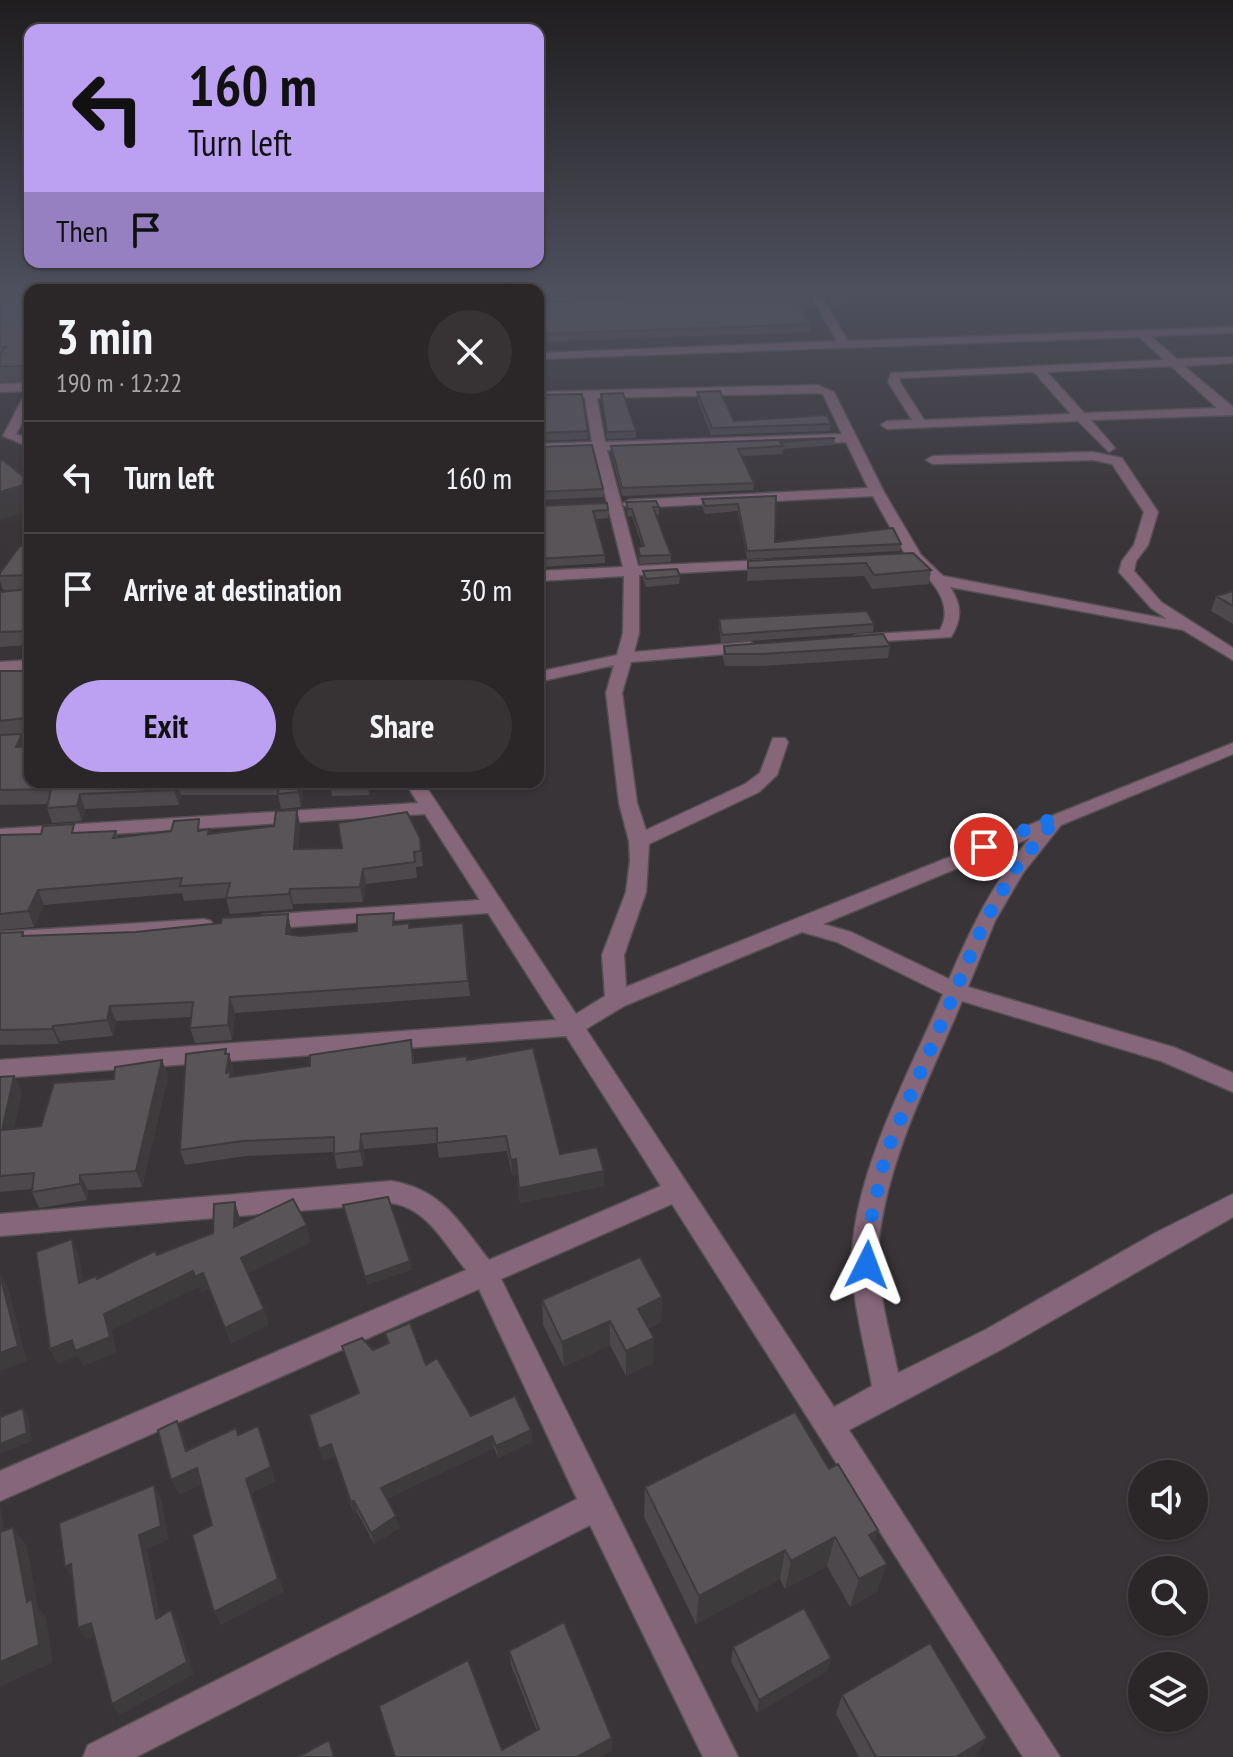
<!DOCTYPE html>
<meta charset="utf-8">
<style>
:root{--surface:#2b2729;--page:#373335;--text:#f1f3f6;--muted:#a6a5a8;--line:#474446;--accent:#bca0f2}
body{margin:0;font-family:"PT Sans Narrow",sans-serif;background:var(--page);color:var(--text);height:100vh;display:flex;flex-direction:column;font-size:30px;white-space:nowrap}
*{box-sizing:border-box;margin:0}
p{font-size:26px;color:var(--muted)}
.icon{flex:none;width:44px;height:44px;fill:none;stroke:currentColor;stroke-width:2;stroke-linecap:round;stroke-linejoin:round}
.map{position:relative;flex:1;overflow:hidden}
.side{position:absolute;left:24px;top:284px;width:520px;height:504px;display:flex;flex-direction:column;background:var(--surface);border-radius:16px;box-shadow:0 2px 6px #0004,0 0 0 2px var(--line)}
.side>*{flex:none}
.hud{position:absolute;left:24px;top:24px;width:520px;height:244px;border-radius:16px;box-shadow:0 2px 6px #0004,0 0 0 2px var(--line);background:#bca0f2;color:#111;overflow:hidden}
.fabs{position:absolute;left:1128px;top:1460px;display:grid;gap:16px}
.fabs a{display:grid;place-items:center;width:80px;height:80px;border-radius:50%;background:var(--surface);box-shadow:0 2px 6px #0004,0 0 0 2px var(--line);font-size:40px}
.pin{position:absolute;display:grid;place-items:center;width:68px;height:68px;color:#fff;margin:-34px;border:4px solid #fff;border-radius:50%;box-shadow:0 2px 8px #0007}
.me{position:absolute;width:88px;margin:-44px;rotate:3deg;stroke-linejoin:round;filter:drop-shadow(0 0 6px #0008)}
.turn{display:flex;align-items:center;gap:28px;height:168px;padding:0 32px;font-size:36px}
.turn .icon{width:104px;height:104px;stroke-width:2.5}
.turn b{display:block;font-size:56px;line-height:68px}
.then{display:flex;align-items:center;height:76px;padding:0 32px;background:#0003;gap:16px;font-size:30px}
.round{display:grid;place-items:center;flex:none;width:84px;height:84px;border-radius:42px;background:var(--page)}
.summary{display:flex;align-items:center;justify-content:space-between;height:136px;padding:0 32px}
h1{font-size:48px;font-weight:700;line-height:60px}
.button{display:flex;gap:16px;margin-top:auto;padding:16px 32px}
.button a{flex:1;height:92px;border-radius:48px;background:var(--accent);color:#111;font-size:32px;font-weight:700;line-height:92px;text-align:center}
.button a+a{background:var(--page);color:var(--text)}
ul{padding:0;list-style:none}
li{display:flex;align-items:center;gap:24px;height:112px;padding:0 32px;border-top:2px solid var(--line)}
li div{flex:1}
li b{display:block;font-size:30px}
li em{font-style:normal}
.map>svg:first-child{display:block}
</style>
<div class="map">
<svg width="1233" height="1757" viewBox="0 0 1233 1757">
<rect width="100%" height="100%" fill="#393437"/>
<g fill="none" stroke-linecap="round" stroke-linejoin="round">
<defs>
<path id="street" d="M565,293H580L556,305L547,303Z
M616,293H633L648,300L643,303Z
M781,293H846L822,297L848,341L1233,327V333L1151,336L1177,359L1233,357V363L1184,366L1233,407V415L1091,420L1115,448L1109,452L1078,421L887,429L881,425L887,421L912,420L888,382L891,373L1164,360L1139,337L538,359V353L837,341L812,297L785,298ZM1171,366L1217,408L1084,413L1047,372ZM1034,372L1071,414L924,420L900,382V378Z
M30,383V391L0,392V384Z
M817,385L834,392L884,492L921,555L943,576L1167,619L1151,608L1119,572L1122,561L1134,545L1144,512L1112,464L1093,460L933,464L926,460L933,456L1093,452L1122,458L1158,512L1148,545L1136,561L1134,571L1161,602L1233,648V660L1183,630L950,587C962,605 962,619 951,637L852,643V637L858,635L940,630C955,604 931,578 912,563H892L885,559L892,555L905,554L873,496L629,508L622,504L629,500L868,488L846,442L607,450L638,566L772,560L779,564L772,568L639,575V633L634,652L750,642L758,647L750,652L631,662L622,693L637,803L646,830L745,784L760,773L773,738H785L788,742L777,775L759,792L649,844L646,892L624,955L626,987L1233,743V754L1061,825L1023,873L995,921L968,987L1176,1048L1233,1073V1092L1161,1061L962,1001C930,1078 889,1155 879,1239C874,1283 890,1331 898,1373L985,1330L1155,1233L1233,1194V1217L1004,1348L849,1430L1060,1757H1023L672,1204L501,1279L738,1757H703L590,1525L136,1757H83L88,1745L577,1499L479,1289L0,1501V1471L466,1270C444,1243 427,1208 391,1203L0,1236V1214L391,1181C442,1189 459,1222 489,1260L661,1186L566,1036L0,1078V1060L556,1020L488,913L263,929L256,927L253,922L263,915L480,900L425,814L0,841V829L418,803L405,782H423L576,1014L605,996L602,955L626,892L630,861L629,841L619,803L606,693L614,665L538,682V672L617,655L623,633L624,576L538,581V571L623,567L594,450L538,452V444L592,442L585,398L538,400V392ZM817,393L823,394L842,434L605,442L597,398ZM1030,838C994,881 971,928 949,979L851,932L823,924ZM802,932L837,942L943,994C911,1068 861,1161 853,1241C848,1289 864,1340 872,1386L834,1407L586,1029L624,1006Z
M30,392V408L16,434L30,439V447L3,436L24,396Z
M30,660V670L0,672V662Z
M30,736V746L0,748V738Z
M204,919L211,921L214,926L211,931L0,946V932Z"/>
</defs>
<use href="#street" stroke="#555053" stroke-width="3"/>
<use href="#street" fill="#86677a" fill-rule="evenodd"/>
</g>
<path fill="#4d484b" d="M0,293H30V382H0Z
M538,293H656L538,298Z
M827,293L844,298V304L830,305L827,299Z
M814,297L813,305H805L803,311L810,324V332L538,342V302Z
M697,392L734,421L831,424L830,431L711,435L697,399Z
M601,394L636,431V438L607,439L601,401Z
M538,395L588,431V439L538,441Z
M835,438L834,445L783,449L782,454L741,456L754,483L753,490L622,496L611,453V446Z
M538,447L603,489V497L538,500Z
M776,496L775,542L901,544L900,551L747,559L738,511L705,514L702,506V499Z
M626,502L659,507V515H655L671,555V562L640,564L638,554V547L642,546L632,516L628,517Z
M538,506L608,510V518L595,519L605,555V563L538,567Z
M30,544V645L0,647V592L28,589L3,590L0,581V573Z
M913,553L931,570L929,584L872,589L864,576L747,581L748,561Z
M643,571L680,576L679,584L646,587L643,579Z
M1233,591V624L1211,611L1216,596Z
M719,619L874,624L873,632L721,643L719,627Z
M724,646H890L888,658L760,666H725L723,658Z
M0,671H30V733L9,735L30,782H303L301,807L281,809L278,795H181L179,805L85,809L82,821L52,823L47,808L48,804L0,805Z
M330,782H371L369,795L332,796Z
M297,810L300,825L298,849L342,848L407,812L422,853L423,866L416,867L417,878L366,884L363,902L293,904V909L230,914L226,898L184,901L182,893L44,905L34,927L0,930V835L116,831L118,837L202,830L210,834L274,826Z
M463,923L470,996L235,1013L232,1040L195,1043L190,1028L191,1017L116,1021L113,1036L60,1041L59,1044L0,1045V933L23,932L25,936L291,929V935L300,936L357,931L396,924L410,928Z
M227,1054H229L233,1069L232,1077L414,1056V1063L467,1060L560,1154L604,1171V1186L520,1203L517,1174L512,1175L507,1151L439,1158L437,1143L364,1149L363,1166L337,1169L334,1152L246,1156L185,1165L180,1150Z
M162,1060L168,1076L142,1187L88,1190L87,1200L39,1208L32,1192V1189L0,1192V1077L22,1092L13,1129L41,1126L114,1079Z
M662,1297L661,1322L649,1328L653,1363L626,1376L610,1345L564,1367L543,1325L542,1300Z
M385,1333L426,1365L471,1416L531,1430L532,1442L498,1458L494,1448L386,1499L399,1528L374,1544L357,1512L354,1514L335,1456L323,1461L358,1393L342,1346L373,1350L388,1344Z
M645,1487L874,1543L877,1592L850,1607L827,1566L785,1589L780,1579L696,1624L644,1517Z
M733,1647L831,1658L827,1671L757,1713L731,1661Z
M509,1651L612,1738V1750L599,1757H395L502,1750L537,1731L511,1665Z
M842,1695L976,1756L859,1757L836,1714Z"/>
<path fill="#3e3b3d" d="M30,483V511L0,520V492Z
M22,734L28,749L16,747Z
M176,782L181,795L179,805L174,790Z
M299,782H303L301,807L298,792Z
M367,782H371L369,795Z
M80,794L85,809L82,821L77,806Z
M297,810L300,825L298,864L294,849Z
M363,869L366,884L363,902L360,887Z
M290,889L293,904V909L289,894Z
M38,890L44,905L34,927L28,911Z
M288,914L291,929L290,950L286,934Z
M230,997L235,1013L232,1040L228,1025Z
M110,1006L116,1021L113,1036L107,1020Z
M53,1026L60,1041L59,1044L52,1029Z
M226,1049L228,1058L229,1054L233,1069L231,1088L226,1073Z
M162,1060L168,1076L142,1187L136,1171Z
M14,1076L22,1092L10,1146L2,1130Z
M361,1134L364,1149L363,1166L360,1151Z
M516,1159L517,1174L512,1175L511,1160Z
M604,1171V1186L520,1203L519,1188Z
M80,1175L88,1190L87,1200L80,1184Z
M235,1202L240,1219L239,1243L234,1227Z
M307,1225L311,1242L247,1274L241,1258Z
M72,1239L79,1255L87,1299L79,1283Z
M410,1261L412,1270L367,1285L365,1277Z
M193,1271L203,1273L209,1289L201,1293L199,1287L112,1330L117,1353L83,1366L78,1356L58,1364L50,1349L72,1340L104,1314Z
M0,1273L8,1287L27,1361L0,1371Z
M662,1297L661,1322L637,1333L638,1309Z
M264,1309L269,1325L231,1344L225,1328Z
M610,1321V1345L564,1367L562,1342Z
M654,1338L653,1363L626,1376V1351Z
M23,1408L28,1416L32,1441L0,1454V1444Z
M177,1421L184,1436L193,1466L186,1451Z
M258,1426L276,1482L252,1493L284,1592L221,1625L214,1612Z
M531,1430L532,1442L498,1458L496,1446Z
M492,1436L494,1448L384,1500L381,1488Z
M331,1444L335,1456L323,1461L319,1449Z
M197,1468L204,1483L179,1495L171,1480Z
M154,1485L161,1498L169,1540L147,1549L163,1631L156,1619L139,1535Z
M354,1501L357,1512L354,1514L351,1502Z
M0,1509L1,1510L9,1554L0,1542Z
M396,1516L399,1528L374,1544L371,1533Z
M13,1527L27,1546L38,1607L46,1618L53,1662L0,1687V1662L27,1602Z
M878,1530L869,1559V1535Z
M835,1537L827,1566L785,1589L791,1561Z
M785,1550L780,1579L696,1624L699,1596Z
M71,1564L74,1580L65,1567Z
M887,1564L877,1592L850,1607L859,1579Z
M171,1610L178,1623L194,1674L120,1715L112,1704Z
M91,1623L100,1635L87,1640L78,1628Z
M831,1658L827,1671L757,1713L759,1700Z
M612,1738V1750L599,1757H577Z
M987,1738L975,1757H956Z"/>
<path fill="#595457" stroke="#3e3b3d" stroke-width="2" d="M0,293H30V366H0V354L6,347H0Z
M781,293H812L814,297L802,298L805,303L799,304L810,324L538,334V302Z
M828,293H842L844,298H831Z
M720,391L734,421L827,415L831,424L712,428L697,392Z
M623,393L636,431L607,432L601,394Z
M582,394L588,431L538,433V395Z
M835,438L780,442L783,446L738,449L754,483L622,488L611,446Z
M592,445L603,489L538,492V447Z
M3,460L30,482V483L0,492V461Z
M776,496L775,542L893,528L901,544L747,551L738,504L705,506L702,499Z
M656,501L659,507H653L671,555L640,556L638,547L644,546L632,509H628L626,502Z
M607,503L608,510L593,511L605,555L538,559V506Z
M30,544V631L0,632V592L28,589V575L0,576V573L20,546H29Z
M913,553L931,570L874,575L866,563L748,568V561Z
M677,569L680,576L646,579L643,571Z
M1233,591V606L1216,596Z
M867,611L874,624L722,635L719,619Z
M883,634L890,646L761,654H725L724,646Z
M0,671H30V719L28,724L25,718L0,721Z
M22,734L16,747L30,746V782H176L174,790L80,794L77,806L47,808L51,789L0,790V735Z
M279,782H299L298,792L278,794Z
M297,810L294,849L342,848L338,823L407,812L420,838L421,851L414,852L415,862L363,869L360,887L290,889L289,894L226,898L230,883L180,886L182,878L38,890L28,911L0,914V835L41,834L43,826L74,824L72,833L116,831L113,838L171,831L174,821L199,819L198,831L209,829L208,834L274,826L276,811Z
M394,913L393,925L409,923V928L463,923L468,981L230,997L228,1025L190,1028L193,1002L110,1006L107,1020L53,1026L52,1029L0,1030V933L23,932L22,936L136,932L221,923L222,918L288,914L286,934L300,936L357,931V915Z
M411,1040L413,1063L467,1056V1060L533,1048L560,1154L597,1147L604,1171L519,1188L516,1159L511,1160L506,1136L437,1143V1128L361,1134L360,1151L334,1154V1137L242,1141L180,1150L186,1054L226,1049L225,1054H229L226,1073L231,1072L230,1077L310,1066V1055Z
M162,1060L136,1171L80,1175V1184L32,1192L34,1173L0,1176V1077L14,1076L2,1130L41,1126L54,1083L114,1079L115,1067Z
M388,1197L410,1261L365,1277L343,1205Z
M293,1199L307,1225L241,1258L264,1309L225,1328L203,1273L195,1277L193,1271L104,1314L110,1337L75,1351L72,1340L50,1349L36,1252L72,1239L79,1283L96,1276L97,1279L155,1251L157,1255L213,1233L214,1204L235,1202L234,1227Z
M640,1257L662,1297L638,1309L654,1338L626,1351L610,1321L562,1342L542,1300Z
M0,1275L18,1346L0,1353Z
M410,1323L426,1365L437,1358L471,1416L515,1396L531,1430L496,1446L492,1436L381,1488L396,1516L371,1533L354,1501L351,1502L331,1444L319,1449L309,1415L359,1393L342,1346L362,1338L373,1350L389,1343L385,1333Z
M23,1408L27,1433L0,1444V1417Z
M795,1412L829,1469L838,1464L878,1530L869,1535L887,1564L859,1579L835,1537L791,1561L785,1550L699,1596L645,1487Z
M177,1421L186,1451L236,1428L238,1435L258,1426L271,1467L246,1479L278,1579L214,1612L192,1535L212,1525L197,1468L171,1480L158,1430Z
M154,1485L161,1526L139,1535L156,1619L171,1610L187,1662L112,1704L91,1623L78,1628L71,1564L65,1567L59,1523Z
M13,1527L27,1602L32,1599L39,1645L0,1662V1532Z
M804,1608L831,1658L759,1700L733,1647Z
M564,1622L612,1738L577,1757H395L379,1706L468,1660L502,1750L539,1729L509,1651Z
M930,1643L987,1738L956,1757H876L842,1695Z
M329,1740L334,1757H298Z"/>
<linearGradient id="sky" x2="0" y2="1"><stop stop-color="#1f1d1e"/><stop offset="0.54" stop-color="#4e505e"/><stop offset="1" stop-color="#4e505e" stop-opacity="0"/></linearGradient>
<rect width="1233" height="539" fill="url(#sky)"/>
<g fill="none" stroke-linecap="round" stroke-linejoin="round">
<path stroke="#1a73e8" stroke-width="14" stroke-dasharray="0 25.2" d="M867,1265L866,1241L886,1153L985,921L1015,869L1057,817L984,847"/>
</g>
</svg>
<div class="fabs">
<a><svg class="icon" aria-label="sound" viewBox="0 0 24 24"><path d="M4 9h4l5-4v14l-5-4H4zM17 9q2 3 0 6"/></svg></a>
<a><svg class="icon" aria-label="search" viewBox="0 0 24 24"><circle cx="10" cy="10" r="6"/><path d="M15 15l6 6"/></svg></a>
<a><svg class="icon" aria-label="layers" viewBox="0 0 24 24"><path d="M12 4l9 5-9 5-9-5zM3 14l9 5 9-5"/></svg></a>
</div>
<div class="pin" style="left:984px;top:847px;background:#d93025"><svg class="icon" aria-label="arrive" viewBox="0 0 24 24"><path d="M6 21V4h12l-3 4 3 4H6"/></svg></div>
<svg class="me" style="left:867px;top:1265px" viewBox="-20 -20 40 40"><path d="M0-17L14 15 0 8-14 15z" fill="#1a73e8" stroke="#fff" stroke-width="4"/></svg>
<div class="hud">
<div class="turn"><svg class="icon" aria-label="left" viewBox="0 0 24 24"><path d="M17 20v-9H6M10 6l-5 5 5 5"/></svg><div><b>160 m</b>Turn left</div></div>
<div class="then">Then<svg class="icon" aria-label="arrive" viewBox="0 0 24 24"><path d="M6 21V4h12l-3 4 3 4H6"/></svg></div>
</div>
<section class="side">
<div class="summary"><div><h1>3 min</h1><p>190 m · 12:22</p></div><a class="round"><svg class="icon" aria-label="close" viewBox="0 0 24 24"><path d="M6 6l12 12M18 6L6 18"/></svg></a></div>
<ul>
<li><svg class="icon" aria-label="left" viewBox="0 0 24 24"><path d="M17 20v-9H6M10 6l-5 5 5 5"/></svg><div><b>Turn left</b></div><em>160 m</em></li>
<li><svg class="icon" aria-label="arrive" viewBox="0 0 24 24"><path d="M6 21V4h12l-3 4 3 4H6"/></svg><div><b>Arrive at destination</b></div><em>30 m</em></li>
</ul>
<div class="button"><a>Exit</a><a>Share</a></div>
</section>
</div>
